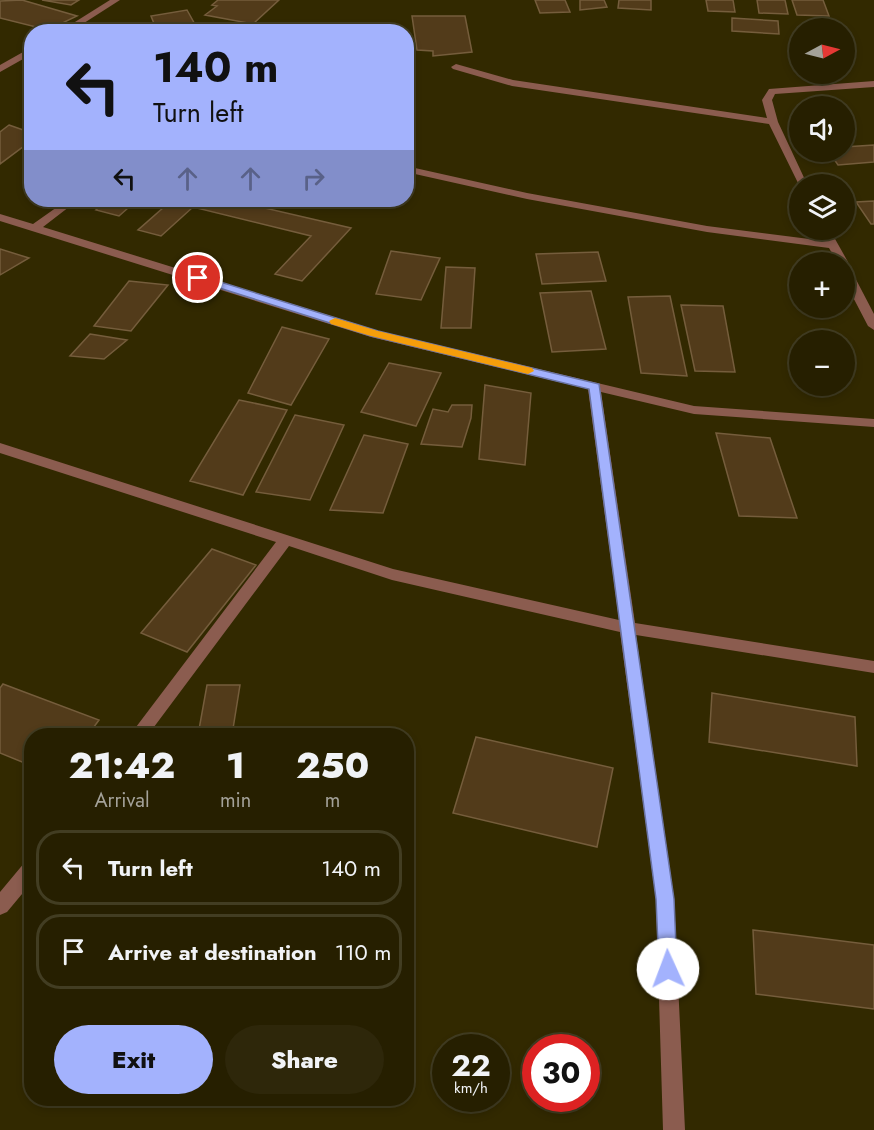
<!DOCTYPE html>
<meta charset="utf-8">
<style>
:root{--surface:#261f00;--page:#2e270a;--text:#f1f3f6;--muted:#a4a299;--line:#423d22;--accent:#a3b2fd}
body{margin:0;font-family:Jost,sans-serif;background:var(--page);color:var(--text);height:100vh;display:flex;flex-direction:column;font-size:22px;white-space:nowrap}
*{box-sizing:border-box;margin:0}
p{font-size:20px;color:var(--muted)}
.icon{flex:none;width:33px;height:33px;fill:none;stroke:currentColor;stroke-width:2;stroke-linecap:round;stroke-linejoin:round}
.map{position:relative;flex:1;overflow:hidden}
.details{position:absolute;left:24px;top:728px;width:390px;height:378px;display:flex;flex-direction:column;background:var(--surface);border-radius:24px;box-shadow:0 3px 9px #0003,0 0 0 2px var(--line)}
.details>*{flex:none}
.top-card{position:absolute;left:24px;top:24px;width:390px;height:183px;border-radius:24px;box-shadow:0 3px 9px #0003,0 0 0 2px var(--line);background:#a3b2fd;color:#111;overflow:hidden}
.needle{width:39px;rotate:83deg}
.fabs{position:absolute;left:789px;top:18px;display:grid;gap:12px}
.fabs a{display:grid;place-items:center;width:66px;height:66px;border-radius:50%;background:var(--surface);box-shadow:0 3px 9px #0003,0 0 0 2px var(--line);font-size:30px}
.speed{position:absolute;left:432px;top:1034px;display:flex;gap:12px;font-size:30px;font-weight:700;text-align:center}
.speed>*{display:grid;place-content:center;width:78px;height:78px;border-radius:50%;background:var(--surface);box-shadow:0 3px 9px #0003,0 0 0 2px var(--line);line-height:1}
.speed small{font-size:15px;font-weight:400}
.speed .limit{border:9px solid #d22;background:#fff;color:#111}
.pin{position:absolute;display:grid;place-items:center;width:51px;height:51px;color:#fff;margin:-26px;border:3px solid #fff;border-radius:50%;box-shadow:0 2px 6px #0007}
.me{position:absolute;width:66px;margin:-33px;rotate:358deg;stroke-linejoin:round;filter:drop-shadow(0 0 4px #0008)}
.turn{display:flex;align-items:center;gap:21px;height:126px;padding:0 30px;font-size:27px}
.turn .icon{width:78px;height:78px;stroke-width:2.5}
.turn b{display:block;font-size:42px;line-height:51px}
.lanes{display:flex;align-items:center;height:57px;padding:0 30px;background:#0003;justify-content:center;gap:30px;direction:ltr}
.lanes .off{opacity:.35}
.eta{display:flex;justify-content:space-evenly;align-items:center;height:102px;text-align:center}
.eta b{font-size:36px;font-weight:800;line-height:42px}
.primary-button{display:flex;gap:12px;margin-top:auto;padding:12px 30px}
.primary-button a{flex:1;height:69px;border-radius:36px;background:var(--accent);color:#111;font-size:24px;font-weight:800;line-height:69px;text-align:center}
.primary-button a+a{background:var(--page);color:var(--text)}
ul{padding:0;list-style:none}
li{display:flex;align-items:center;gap:18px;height:75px;margin:0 12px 9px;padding:0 18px;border:3px solid var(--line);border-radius:24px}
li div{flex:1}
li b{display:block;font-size:22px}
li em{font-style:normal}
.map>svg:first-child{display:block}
</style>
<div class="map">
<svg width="874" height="1130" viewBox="0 0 874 1130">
<rect width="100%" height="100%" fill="#322900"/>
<path fill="#523b1a" stroke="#755d3c" stroke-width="1.5" d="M22,0L77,16L48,30L0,18V1Z
M42,0H79L71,5Z
M218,0H279L253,24L205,15L217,6L212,5Z
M535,0H565L570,12L540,13Z
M580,0H604L607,7L580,10Z
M619,0H651V10L618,8Z
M706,0H733L735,12L708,11Z
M757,0H785L788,14L759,13Z
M792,0H823L829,16L797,15Z
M187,10L197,28L173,32H151L148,27L155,26L151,16Z
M412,16H465L472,52L433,56V51L417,50Z
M732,18L778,21L779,34L732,31Z
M9,125L32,133V140L0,164V132Z
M874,145V162L838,165L829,152H844V147Z
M109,200H137L119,216L96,210Z
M172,200H230L351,228L302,281L275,274L311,236L193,207L161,236L138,230Z
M874,201V224H871L856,202Z
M0,249L29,258L0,275Z
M391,251L440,258L421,300L376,294Z
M598,252L606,281L542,284L536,254Z
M446,267L475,268L471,328H441Z
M129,281L168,285L131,331L94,326Z
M591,291L606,349L552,352L540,293Z
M670,296L687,376L641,373L628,297Z
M681,305L723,306L735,372L695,371Z
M282,327L329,339L291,405L248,393Z
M90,334L127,340L104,359L70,356Z
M389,363L441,373L416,426L361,412Z
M485,385L531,393L525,465L479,459Z
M239,400L287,410L243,495L190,481Z
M452,405H472L471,418L462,447L421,444L433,409L448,412Z
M295,415L344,425L310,500L256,492Z
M716,433L770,438L797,518L739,516Z
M364,435L408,444L383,513L330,510Z
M212,549L256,565L187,652L141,633Z
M3,684L99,720L88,735H32V766L0,753V688Z
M207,685H240L232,735H198Z
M712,693L855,717L857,766L709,742Z
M476,737L613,768L597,847L453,813Z
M753,930L874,945V1009L756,994Z"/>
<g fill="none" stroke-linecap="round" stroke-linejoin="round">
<path fill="#8b5c4f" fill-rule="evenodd" d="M110,0H120L70,32H59Z
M32,47V54L0,72V65Z
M456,64L513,80L767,118L762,100L769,89L874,81V87L775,94L772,100L778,122L807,184H800V187L769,124L512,86L453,69L451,67Z
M406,166L527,193L707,226L825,241L819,230H830L848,262L845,265L850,268L874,314V330L868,326L844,280V262H837L829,248L707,232L527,199L406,172Z
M67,200H78L43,227L379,331L694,406L874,419V427L694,414L601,392L635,623L874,661V673L636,635L674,899L685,1130H663L656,899L620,632L392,580L289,546L148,735H130L276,542L0,453V443L393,569L619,620L588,389L371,337L0,221V214L33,224Z
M32,860V882L7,912L0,915V892L25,862Z"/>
</g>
<path fill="#a3b2fd" stroke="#6a74a4" stroke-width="1.5" d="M198,275L378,331L599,384L674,899L677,969L674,975L668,977L661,975L659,969L656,899L589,389L371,336L194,280V276Z"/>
<path fill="#f59e0b" d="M335,318L378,331L532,368L534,371L528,374L371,336L331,324L329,321Z"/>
</svg>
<div class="fabs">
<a><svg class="needle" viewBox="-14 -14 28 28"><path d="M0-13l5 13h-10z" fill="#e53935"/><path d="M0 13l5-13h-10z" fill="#a4a299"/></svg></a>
<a><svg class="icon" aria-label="sound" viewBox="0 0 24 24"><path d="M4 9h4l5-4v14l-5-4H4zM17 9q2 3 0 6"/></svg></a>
<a><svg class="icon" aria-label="layers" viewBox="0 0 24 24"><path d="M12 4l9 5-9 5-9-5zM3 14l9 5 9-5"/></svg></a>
<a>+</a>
<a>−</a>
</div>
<div class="speed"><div>22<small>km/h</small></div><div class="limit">30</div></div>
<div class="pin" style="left:198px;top:278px;background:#d93025"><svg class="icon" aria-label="arrive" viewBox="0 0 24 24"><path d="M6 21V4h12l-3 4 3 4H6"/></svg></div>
<svg class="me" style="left:668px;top:969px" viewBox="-20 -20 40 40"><circle r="19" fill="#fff"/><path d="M0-13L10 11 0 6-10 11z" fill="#a3b2fd"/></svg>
<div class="top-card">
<div class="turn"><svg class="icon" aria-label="left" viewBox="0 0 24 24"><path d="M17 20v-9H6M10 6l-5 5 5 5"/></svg><div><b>140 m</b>Turn left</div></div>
<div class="lanes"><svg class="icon" aria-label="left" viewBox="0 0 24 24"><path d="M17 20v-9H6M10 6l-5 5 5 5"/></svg><svg class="icon off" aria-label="ahead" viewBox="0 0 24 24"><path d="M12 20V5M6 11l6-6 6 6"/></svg><svg class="icon off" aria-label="ahead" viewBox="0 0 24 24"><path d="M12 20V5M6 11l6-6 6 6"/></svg><svg class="icon off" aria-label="right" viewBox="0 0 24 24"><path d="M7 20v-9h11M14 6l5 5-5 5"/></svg></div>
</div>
<section class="details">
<div class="eta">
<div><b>21:42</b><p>Arrival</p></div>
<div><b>1</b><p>min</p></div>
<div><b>250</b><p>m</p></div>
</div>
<ul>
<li><svg class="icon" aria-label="left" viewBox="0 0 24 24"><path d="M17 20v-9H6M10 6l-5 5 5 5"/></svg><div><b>Turn left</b></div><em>140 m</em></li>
<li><svg class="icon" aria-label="arrive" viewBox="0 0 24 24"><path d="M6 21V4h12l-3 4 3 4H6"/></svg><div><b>Arrive at destination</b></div><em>110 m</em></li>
</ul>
<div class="primary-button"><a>Exit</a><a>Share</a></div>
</section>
</div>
